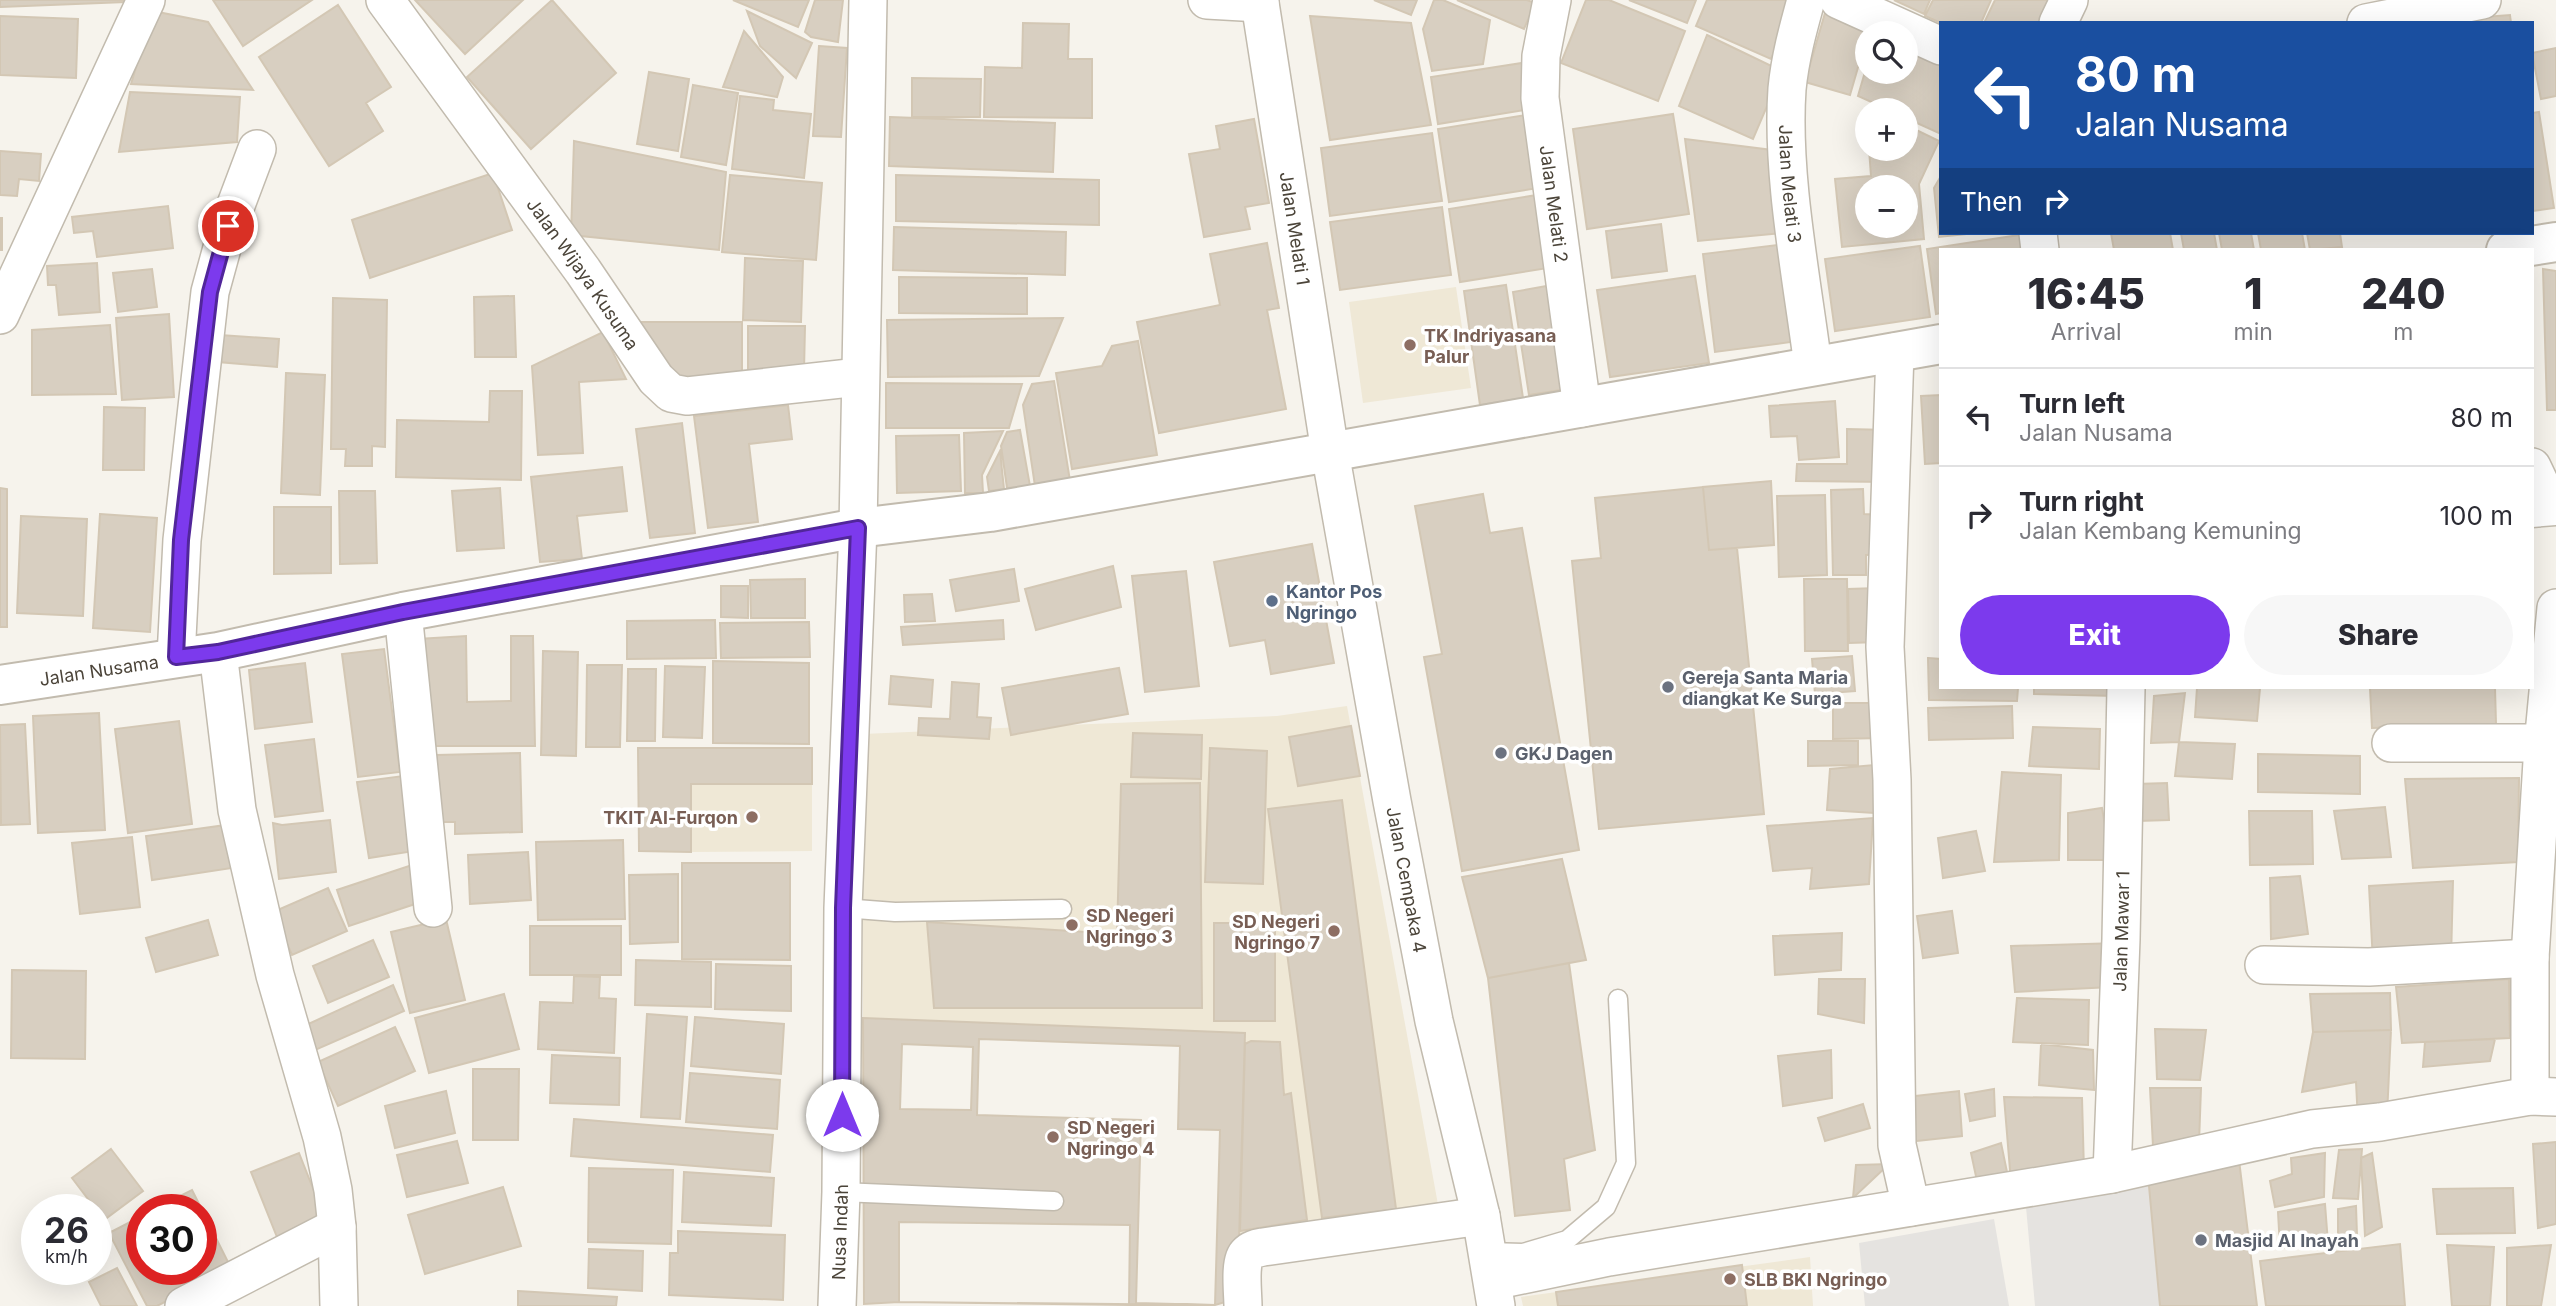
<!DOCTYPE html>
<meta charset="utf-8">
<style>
:root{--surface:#fff;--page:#f7f7f7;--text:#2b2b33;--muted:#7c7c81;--line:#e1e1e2;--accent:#7c3aed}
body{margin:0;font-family:Inter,sans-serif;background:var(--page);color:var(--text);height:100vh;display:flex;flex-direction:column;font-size:26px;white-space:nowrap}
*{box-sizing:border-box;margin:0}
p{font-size:23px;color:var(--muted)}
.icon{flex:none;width:38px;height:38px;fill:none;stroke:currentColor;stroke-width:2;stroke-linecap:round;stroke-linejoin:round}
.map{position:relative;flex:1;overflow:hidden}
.panel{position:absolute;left:1939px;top:248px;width:595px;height:441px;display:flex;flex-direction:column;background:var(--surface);border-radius:0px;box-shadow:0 7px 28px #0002}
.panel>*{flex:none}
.guide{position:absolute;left:1939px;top:21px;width:595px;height:214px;border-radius:0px;box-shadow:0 7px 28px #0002;background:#1a4fa0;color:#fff;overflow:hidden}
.buttons{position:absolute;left:1855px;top:21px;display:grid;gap:14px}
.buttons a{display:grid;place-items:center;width:63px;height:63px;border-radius:50%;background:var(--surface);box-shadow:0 7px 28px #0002;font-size:35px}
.speed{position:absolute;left:21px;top:1194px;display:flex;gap:14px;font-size:35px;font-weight:700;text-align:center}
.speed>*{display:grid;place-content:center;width:91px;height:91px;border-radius:50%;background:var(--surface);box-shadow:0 7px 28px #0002;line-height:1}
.speed small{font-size:18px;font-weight:400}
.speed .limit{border:10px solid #d22;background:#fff;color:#111}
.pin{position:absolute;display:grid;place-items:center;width:60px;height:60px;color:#fff;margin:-30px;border:4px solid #fff;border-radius:50%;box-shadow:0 2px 7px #0007}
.me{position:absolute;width:77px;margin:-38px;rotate:0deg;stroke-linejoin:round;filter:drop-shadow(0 0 5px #0008)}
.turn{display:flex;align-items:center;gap:24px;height:147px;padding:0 21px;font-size:32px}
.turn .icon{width:91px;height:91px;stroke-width:2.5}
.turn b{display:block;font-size:49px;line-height:60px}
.then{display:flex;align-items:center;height:66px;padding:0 21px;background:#0003;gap:14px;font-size:26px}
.eta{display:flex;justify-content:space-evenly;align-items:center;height:119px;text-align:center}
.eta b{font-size:42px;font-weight:800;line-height:49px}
.cta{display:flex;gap:14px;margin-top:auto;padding:14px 21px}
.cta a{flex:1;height:80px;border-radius:42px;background:var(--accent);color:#fff;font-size:28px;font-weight:800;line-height:80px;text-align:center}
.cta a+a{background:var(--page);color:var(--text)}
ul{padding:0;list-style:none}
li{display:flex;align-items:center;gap:21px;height:98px;padding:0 21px;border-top:2px solid var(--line)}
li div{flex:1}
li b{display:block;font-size:26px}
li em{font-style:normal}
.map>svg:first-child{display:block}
</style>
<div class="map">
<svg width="2556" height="1306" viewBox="0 0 2556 1306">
<rect width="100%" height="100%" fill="#f6f3ec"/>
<path fill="#efe8d6" d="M1456,287L1471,388L1363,403L1349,302Z
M1347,706L1439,1210L1239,1241L1245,1033L863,1018V734L1277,716Z
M691,784H812V851L691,852Z
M1810,1257L1813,1306H1523L1521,1297Z"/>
<path fill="#e5e3e0" d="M2148,1175L2160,1306H2035L2026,1207Z
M1994,1219L2009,1306H1865L1859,1243Z"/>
<path fill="#d8cfc1" stroke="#d3c7b4" stroke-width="2" fill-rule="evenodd" d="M0,0H128L126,2L0,7Z
M213,0H312L243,46Z
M415,0H523L465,54Z
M552,0L616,73L531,149L467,77Z
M733,0H809L798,27Z
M815,0H843L838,42L811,37L805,32Z
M1374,0H1417L1411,15Z
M1434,0H1443L1490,20L1483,64L1432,71L1423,29Z
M1457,0H1527L1535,3L1524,29Z
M1586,0H1609L1685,31L1658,101L1561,63Z
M1629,0H1696L1687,23Z
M1707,0H1797L1771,59L1696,26Z
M1894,0H1930L1924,14Z
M1933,0H1991L1981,23H1941L1925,16Z
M1995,0H2052L2042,23H1984Z
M338,5L391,87L366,103L383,131L329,166L259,57Z
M153,11L208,22L253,90L131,84Z
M747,11L812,43L796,78L760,46Z
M1825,13L1870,26L1850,95L1805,82Z
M2510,15L2511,23H2445V20Z
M0,16L78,19L76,78L0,75Z
M1310,16L1411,23L1431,125L1330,140Z
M1023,23L1069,24L1068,59H1092V118L984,117L985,67L1022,68Z
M744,31L783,77L777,97L723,87Z
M1707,35L1782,71L1753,139L1679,106Z
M1906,45L1941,60V134L1906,118V110H1889L1858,96L1867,65V72H1906Z
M819,46L847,48L841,137L813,136Z
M2556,48V96L2541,99L2532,53Z
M1522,63L1530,109L1438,124L1431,77Z
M649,72L689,79L678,151L637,144Z
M912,78L981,79L980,117H912Z
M693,85L738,93L726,165L681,157Z
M130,92L240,97L237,142L119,152Z
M740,96L774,100L773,110L811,114L804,178L732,169Z
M2539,112L2554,208L2532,211V113Z
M1673,114L1689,214L1587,229L1573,129Z
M1526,115L1538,188L1449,202L1438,129Z
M890,117L1055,123L1053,172L889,166Z
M1254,119L1269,203L1245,207L1250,229L1204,237L1189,154L1220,149L1216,126Z
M1906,125L1939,141L1919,184L1924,239L1842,247L1835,179L1871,176L1869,149H1906ZM1867,187H1906V226H1867Z
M1432,133L1442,201L1330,216L1321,148Z
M1685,139L1772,150L1782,233L1698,241Z
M574,141L726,172L719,250L571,235Z
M0,151L41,154L39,181L19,179L17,196L0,195Z
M493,173L512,230L370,278L352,220Z
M730,175L822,183L816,260L722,252Z
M896,175L1099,180V225L896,221Z
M1941,176V233H1976L1939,237L1934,188Z
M1537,195L1548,268L1460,282L1449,209Z
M168,206L173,248L97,257L93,231L74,233L72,217Z
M1442,207L1451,275L1340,290L1330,222Z
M0,218H2V250H0Z
M1661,224L1667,271L1612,278L1606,231Z
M894,227L1066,232L1065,275L893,270Z
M2111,233H2170L2173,250H2114Z
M2181,233H2214L2217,250H2184Z
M2219,233H2251L2254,250H2222Z
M2258,233H2302L2305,250H2261Z
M2307,233H2340L2342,247L2310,250Z
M2026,234L2028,250H1941V313L1936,314L1927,249Z
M1267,243L1279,308L1267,310L1286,409L1159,433L1137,322L1220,305L1210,254Z
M1787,244L1798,341L1715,352L1703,254Z
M1920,246L1930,317L1835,331L1825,259Z
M745,258L803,261L801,322L743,320Z
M97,263L100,312L59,315L56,285H48L47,266Z
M152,269L157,307L118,312L113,273Z
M2543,269L2556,271V410H2547Z
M1695,276L1709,363L1610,377L1597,290Z
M899,277L1027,278V314L899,313Z
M1558,284L1574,388L1529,395L1513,292Z
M1506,285L1523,398L1480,405L1464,291Z
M514,296L516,357H475L474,297Z
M333,298L387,300L385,447L372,446V466H345L346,449H331Z
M169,314L174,397L122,400L116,318Z
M1063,318L1039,376L888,377L887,320Z
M635,322H742V380H681Z
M110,325L116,394L32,395V330Z
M748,326H805L804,371L748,377Z
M603,332L626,379L579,382L583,453L538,455L532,366Z
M220,335L279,339L277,367L218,362Z
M1138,341L1157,455L1072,469L1056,373L1102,366L1112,346Z
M286,373L325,375L320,495L281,493Z
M1054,381L1070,481L1035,486L1023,405L1032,384Z
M886,383L1022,384L1009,428H886Z
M490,391H522L521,480L396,477L397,420L489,422Z
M1941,395V463L1925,464L1921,396Z
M1835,401L1839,457L1799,460L1797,436L1771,437L1769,406Z
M788,405L792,439L749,444L758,522L708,528L694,416Z
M104,407L145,408L144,470H103Z
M682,423L695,533L650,538L636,429Z
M1847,429L1889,430V482L1796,481L1797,464H1847Z
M1020,430L1030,486L1007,488L1001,446L1007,432Z
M1003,431L982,475L983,493H965L964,433Z
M959,435L961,491L897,493L896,436Z
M1000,451L1004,489L989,491L987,477Z
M622,467L627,511L577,516L582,559L540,562L531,477Z
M1771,481L1774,545L1709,550L1703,487Z
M1703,487L1709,550L1737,548L1764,814L1599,829L1572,561L1601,558L1595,498Z
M0,488L7,489V627H0Z
M500,488L504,548L457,551L452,491Z
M1863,489L1864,514L1883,515L1884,554L1866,555V575H1833L1831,490Z
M339,491H375L377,563L340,564Z
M1483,494L1490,533L1522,528L1579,850L1462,871L1424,657L1442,654L1415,506Z
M1825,495L1827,575L1779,577L1777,496Z
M274,507H331V573L274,574Z
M100,514L157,518L150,632L93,628Z
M21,516L87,519L83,616L17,613Z
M1312,544L1334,663L1271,674L1265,640L1230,646L1214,562Z
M1113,566L1121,607L1036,630L1025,589Z
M1014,569L1019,601L956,611L950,580Z
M1186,571L1199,686L1145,692L1132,576Z
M805,579V618H751L750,580Z
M1804,579H1847L1848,651H1805Z
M721,586H748V618L721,617Z
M1878,588L1879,642L1849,643L1848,589Z
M932,594L935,621L905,622L904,595Z
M715,620L716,658L627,659V621Z
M1003,620L1004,639L903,645L901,627Z
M809,622L810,657L721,658L720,623Z
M466,636L467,702L511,701V636H533L535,746H421L418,639Z
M384,649L400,772L358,777L342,654Z
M543,651L578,652L576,756L541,755Z
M1852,656L1855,691L1815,694L1812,659Z
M1928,658L1941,659V688H2018L2017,701L1929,700Z
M713,661L809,663V744L713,743Z
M305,663L312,722L255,729L249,670Z
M587,665H622L620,747H586Z
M665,666L705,667L702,738L663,737Z
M1119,668L1128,714L1011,735L1002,688Z
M628,669H656L655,741H627Z
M891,676L933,680L931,707L889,704Z
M952,682L979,684L977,717L991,718L989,739L918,735L919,718L950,719Z
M2034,688H2115V696L2034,694Z
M2197,688H2260L2257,721L2195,717Z
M2370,688H2495L2496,724L2372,728Z
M2185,693L2179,742L2151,743L2154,696Z
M1833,703H1875L1883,738L1833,739Z
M2012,706L2013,738L1929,740L1928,708Z
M99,713L105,830L38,833L33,716Z
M179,721L192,824L128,833L115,729Z
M25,724L30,824L1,825L0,725Z
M1351,726L1360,776L1298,786L1289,737Z
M2033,727L2100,729L2099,769L2029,766Z
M1133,733L1202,735L1201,779L1131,777Z
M314,739L323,811L275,817L265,745Z
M1808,741H1858V765L1808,766Z
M2179,742L2235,744L2232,779L2175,776Z
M638,748H812V784H691V852L639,851Z
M1210,748L1267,751L1263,884L1205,882Z
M520,753L522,832L455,834V822H438L437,755Z
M2258,754L2360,756V794L2258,792Z
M1874,765V813L1827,810L1830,769Z
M2002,772L2061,775L2059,860L1994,862Z
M403,776L414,851L369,858L357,782Z
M2519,778L2518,862L2413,868L2405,779Z
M1200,783L1202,1008H934L927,922L1117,934L1121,784Z
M2167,783L2169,820L2138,821L2136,784Z
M1342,800L1396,1209L1322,1218L1268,809Z
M2385,807L2391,857L2342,859L2334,811Z
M2102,808L2111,860H2068V813Z
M2249,811H2312L2313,864L2250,865Z
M1873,818L1869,884L1810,889L1812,868L1773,871L1767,826Z
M330,820L336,872L279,879L273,823L282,825Z
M226,825L232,868L152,880L146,836Z
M1976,831L1985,871L1943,878L1938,838Z
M132,837L140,907L80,914L72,843Z
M623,840L625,919L538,920L536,842Z
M528,852L531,900L470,904L468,855Z
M1562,859L1586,960L1488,978L1462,877Z
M682,863H790V960L682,959Z
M412,865L424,901L349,926L337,890Z
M678,874V942L630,944L629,875Z
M2300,876L2308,934L2271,939L2270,878Z
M2453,881L2451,960L2373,962L2369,886Z
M328,888L347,931L292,955L273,912Z
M1952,911L1958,953L1923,958L1917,916Z
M446,919L465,1000L410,1013L391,932Z
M208,920L218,955L156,972L146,938Z
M1214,923H1275V1021H1214Z
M530,926H621V975H530Z
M1842,933L1841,970L1775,975L1773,936Z
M373,940L389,977L328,1003L313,966Z
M2119,943L2111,987L2015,992L2011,946Z
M636,960L711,962V1007L635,1005Z
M1569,963L1595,1150L1564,1159L1570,1210L1515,1216L1488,978Z
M716,964L791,966V1011L715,1009Z
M12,970L86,971L85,1059L11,1058Z
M574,976L600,977L599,998L616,999L614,1053L538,1049L540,1002L573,1003Z
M1819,979H1865L1864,1023L1818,1014Z
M2509,979L2510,1038L2402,1043L2396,987Z
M393,985L404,1011L315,1050L304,1026Z
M2390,993L2391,1030L2313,1032L2310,994Z
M504,994L519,1049L429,1073L415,1018Z
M2017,998L2089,1000L2088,1045L2013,1042Z
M647,1014L687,1017L680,1119L641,1117Z
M695,1017L784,1024L781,1074L691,1066Z
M863,1018L1245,1033L1239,1241L1232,1300L1215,1305L899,1302L864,1304Z
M395,1027L415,1071L338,1106L318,1062Z
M2155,1029L2206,1030L2200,1080L2157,1079Z
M2391,1030L2387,1116L2358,1121L2356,1082L2302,1092L2313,1032Z
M979,1039L1180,1046L1178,1129L1220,1130L1215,1305L1136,1303L1141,1120L977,1115Z
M2495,1039L2490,1061L2423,1067L2425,1042Z
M1251,1041L1280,1042L1284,1095L1291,1093L1307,1220L1240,1231L1245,1044Z
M902,1044L973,1047L971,1110L900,1109Z
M2041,1044L2093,1050L2094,1090L2039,1085Z
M1831,1050L1832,1098L1783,1106L1778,1056Z
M552,1055L620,1058L619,1105L550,1103Z
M473,1069H519L518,1140H473Z
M690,1073L780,1080L777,1129L686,1122Z
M2150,1088H2201L2199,1143L2153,1146Z
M1994,1089L1995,1116L1970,1121L1965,1094Z
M446,1091L455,1133L395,1148L385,1106Z
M1959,1091L1962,1136L1899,1143L1898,1098Z
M2004,1097L2082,1098L2084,1172L2011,1182Z
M1863,1104L1870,1128L1825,1141L1818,1118Z
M574,1119L773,1135L770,1172L571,1156Z
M457,1141L468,1183L407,1197L397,1155Z
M2556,1142V1224L2538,1228L2533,1144Z
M2001,1143L2007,1172L1977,1181L1971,1153Z
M111,1149L143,1191L104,1220L72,1178Z
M2362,1149L2358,1199L2333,1198L2339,1150Z
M299,1153L325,1219L277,1237L251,1172Z
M2325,1153L2324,1197L2275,1207L2270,1181L2292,1174L2291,1158Z
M2372,1153L2382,1227L2365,1236L2361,1158Z
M2239,1160L2257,1306H2160L2148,1175Z
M1889,1164L1853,1198L1856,1165Z
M589,1168L673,1170L671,1244L588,1242Z
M684,1172L774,1178L771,1226L682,1222Z
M503,1187L521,1246L425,1274L408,1215Z
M2513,1188L2515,1233L2437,1234L2433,1189Z
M192,1190L231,1268L157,1306H147L109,1233L142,1216V1269H201V1209H154Z
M2325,1204L2328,1243L2280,1248L2278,1212Z
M2356,1206L2357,1235L2338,1242V1209Z
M899,1222L1130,1225L1129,1305L899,1302Z
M678,1231L785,1235L783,1300L669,1295L670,1253H678Z
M2400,1244L2405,1306H2266L2260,1261Z
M2447,1245L2494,1247L2490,1306H2452Z
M2551,1245L2541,1306H2507V1248Z
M589,1249L643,1251L642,1291L588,1288Z
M1742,1265L1747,1306H1558L1556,1292Z
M117,1268L137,1306H101L89,1282Z
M518,1291L617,1297L616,1306H518Z"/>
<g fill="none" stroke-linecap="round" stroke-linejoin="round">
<defs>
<path id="service" d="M2532,518L2556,516
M843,908L895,912L1062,909
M841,1192L1054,1201
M1488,1252L1523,1253L1567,1240L1606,1207L1626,1163L1618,999"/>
<g id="minor">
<path id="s1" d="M385,0L583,271L656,379L671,393L687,396L859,377"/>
<path d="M1207,0L1260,3"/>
<path id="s2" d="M1552,0L1541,56L1540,98L1582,408"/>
<path id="s3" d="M1806,0C1798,29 1790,58 1787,89C1781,175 1802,279 1813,366"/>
<path d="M1839,0L1941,46"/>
<path id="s4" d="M1260,3L1330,452L1392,801L1434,1021L1481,1216L1496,1306"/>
<path d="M2058,23L2069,0"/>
<path d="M2366,23L2482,0"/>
<path d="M2038,233L2040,250"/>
<path d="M0,315L146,0"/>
<path d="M1895,352L1885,647L1892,780L1897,1145L1911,1207"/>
<path d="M2532,467L2544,492L2556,506"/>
<path d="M403,612L433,908"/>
<path d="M218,652L237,810L275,975L322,1137L333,1190L337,1227L339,1306"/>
<path d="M176,657L182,540L210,292L228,226L257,149"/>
<path d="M2391,743H2556"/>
<path d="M2264,965L2369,967L2530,958"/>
<path d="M2530,1096V958L2543,745L2556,608"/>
<path id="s5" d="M2112,1174L2121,939L2126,688"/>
<path d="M1493,1281L1609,1257L2112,1174L2312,1129L2380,1122L2530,1096L2556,1097"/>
<path d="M184,1306L337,1227"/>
<path id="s6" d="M837,1306L841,1192L843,908L858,528L868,0"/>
<path d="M1243,1306C1243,1294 1239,1261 1247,1254C1251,1249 1258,1248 1263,1247L1481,1216"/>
</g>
<g id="tertiary">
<path d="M2506,250L2556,242"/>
<path id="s7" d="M0,685L218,652L403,612L858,528L990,512L1941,344"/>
</g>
</defs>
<use href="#service" stroke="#c2bbae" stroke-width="21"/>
<use href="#minor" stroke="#c2bbae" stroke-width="40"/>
<use href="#tertiary" stroke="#c2bbae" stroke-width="42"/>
<use href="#service" stroke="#fff" stroke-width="18"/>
<use href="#minor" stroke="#fff" stroke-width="37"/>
<use href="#tertiary" stroke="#fff" stroke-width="38"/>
</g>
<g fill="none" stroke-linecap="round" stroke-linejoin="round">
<defs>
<path id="route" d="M228,226L210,292L181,540L176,657L218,652L403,612L858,528L843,908L842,1115"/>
</defs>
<use href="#route" stroke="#51269a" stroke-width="18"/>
<use href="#route" stroke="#7c3aed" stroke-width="12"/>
</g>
<g fill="#8d6e63" stroke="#fff" stroke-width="2.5">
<circle cx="1410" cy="345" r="7"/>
<circle cx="752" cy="817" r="7"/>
<circle cx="1072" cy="925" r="7"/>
<circle cx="1334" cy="931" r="7"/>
<circle cx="1053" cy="1137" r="7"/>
<circle cx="1730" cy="1279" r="7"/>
</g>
<circle fill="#5c6f8a" stroke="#fff" stroke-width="2.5" cx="1272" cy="601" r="7"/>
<g fill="#6b7280" stroke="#fff" stroke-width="2.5">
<circle cx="1668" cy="687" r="7"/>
<circle cx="1501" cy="753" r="7"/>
<circle cx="2201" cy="1240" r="7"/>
</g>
<g text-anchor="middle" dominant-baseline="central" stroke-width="7" stroke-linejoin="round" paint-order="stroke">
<g font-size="18" fill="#4b4439" stroke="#fff">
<text stroke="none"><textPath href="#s3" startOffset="186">Jalan Melati 3</textPath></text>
<text stroke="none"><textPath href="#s2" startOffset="206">Jalan Melati 2</textPath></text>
<text stroke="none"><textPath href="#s4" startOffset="228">Jalan Melati 1</textPath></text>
<text stroke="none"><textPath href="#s1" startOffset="338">Jalan Wijaya Kusuma</textPath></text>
<text stroke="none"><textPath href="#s7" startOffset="100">Jalan Nusama</textPath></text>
<text stroke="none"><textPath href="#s4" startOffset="889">Jalan Cempaka 4</textPath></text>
<text stroke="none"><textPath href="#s5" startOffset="243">Jalan Mawar 1</textPath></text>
<text stroke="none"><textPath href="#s6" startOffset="74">Nusa Indah</textPath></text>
</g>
<g font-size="18" font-weight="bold" fill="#785e54" stroke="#fff" text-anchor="start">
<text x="1424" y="335">TK Indriyasana<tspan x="1424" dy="21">Palur</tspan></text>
<text x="738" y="817" text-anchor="end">TKIT Al-Furqon</text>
<text x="1086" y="915">SD Negeri<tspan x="1086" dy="21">Ngringo 3</tspan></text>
<text x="1320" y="921" text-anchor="end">SD Negeri<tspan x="1320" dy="21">Ngringo 7</tspan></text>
<text x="1067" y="1127">SD Negeri<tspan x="1067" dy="21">Ngringo 4</tspan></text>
<text x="1744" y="1279">SLB BKI Ngringo</text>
</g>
<g font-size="18" font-weight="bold" fill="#4e5e75" stroke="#fff" text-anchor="start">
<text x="1286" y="591">Kantor Pos<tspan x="1286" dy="21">Ngringo</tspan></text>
</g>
<g font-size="18" font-weight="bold" fill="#5b616d" stroke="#fff" text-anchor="start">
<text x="1682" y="677">Gereja Santa Maria<tspan x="1682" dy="21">diangkat Ke Surga</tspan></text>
<text x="1515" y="753">GKJ Dagen</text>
<text x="2215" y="1240">Masjid Al Inayah</text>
</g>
</g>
</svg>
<div class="buttons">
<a><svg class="icon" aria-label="search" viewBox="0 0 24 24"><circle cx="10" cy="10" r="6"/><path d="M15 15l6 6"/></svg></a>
<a>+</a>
<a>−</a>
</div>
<div class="speed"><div>26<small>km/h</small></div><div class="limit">30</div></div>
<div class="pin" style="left:228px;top:226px;background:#d93025"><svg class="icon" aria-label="arrive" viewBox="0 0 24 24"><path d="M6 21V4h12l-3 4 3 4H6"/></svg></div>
<svg class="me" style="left:842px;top:1115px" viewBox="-20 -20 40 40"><circle r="19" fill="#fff"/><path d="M0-13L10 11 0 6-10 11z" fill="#7c3aed"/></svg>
<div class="guide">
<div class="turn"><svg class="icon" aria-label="left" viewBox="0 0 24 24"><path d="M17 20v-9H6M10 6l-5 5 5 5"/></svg><div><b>80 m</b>Jalan Nusama</div></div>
<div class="then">Then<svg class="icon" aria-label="right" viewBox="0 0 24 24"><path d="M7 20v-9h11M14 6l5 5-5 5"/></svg></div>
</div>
<section class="panel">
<div class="eta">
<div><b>16:45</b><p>Arrival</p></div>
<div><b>1</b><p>min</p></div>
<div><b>240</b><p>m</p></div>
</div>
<ul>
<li><svg class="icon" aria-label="left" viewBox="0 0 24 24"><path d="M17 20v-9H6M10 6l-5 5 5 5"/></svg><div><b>Turn left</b><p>Jalan Nusama</p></div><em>80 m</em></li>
<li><svg class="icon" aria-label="right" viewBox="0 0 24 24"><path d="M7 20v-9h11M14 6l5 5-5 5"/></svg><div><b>Turn right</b><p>Jalan Kembang Kemuning</p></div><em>100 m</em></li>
</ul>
<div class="cta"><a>Exit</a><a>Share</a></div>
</section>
</div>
